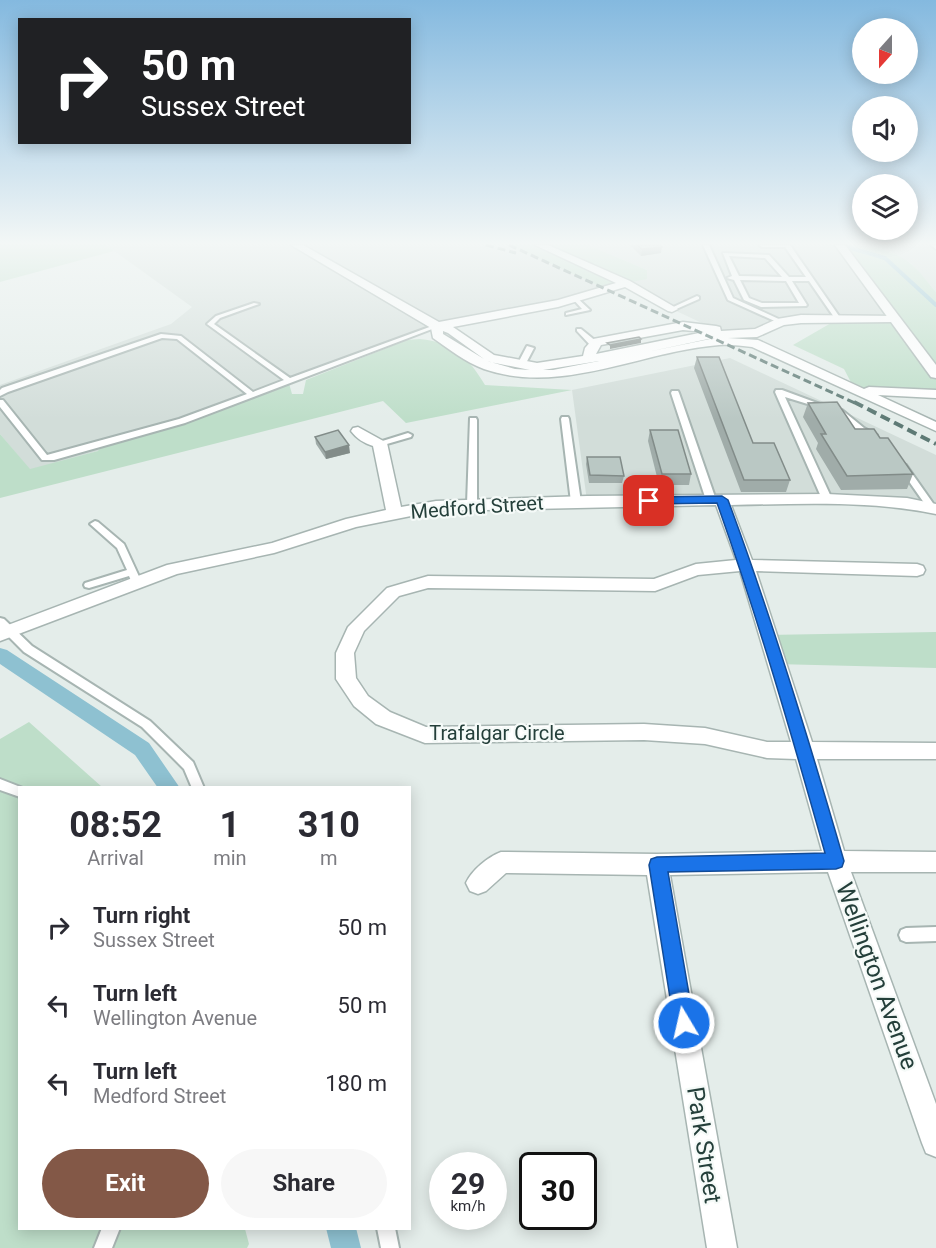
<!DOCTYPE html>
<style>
:root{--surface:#fff;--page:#f7f7f7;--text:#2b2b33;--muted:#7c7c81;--accent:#835847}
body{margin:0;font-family:Roboto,sans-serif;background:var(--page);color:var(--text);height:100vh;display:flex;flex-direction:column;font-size:22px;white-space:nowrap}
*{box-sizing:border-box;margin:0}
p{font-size:20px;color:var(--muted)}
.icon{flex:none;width:33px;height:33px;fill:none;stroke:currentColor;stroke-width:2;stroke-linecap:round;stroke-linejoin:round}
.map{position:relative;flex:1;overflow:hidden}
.side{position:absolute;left:18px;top:786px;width:393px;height:444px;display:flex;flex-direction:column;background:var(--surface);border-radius:0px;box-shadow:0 3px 15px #0003}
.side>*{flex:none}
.banner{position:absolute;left:18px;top:18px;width:393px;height:126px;border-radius:0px;box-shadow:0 3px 15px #0003;background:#202124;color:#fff;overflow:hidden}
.needle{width:39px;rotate:201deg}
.fabs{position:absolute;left:852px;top:18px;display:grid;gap:12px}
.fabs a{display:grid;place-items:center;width:66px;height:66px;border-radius:50%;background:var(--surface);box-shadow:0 3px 15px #0003;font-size:30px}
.speed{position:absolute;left:429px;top:1152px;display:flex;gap:12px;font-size:30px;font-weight:700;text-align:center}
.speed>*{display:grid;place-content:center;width:78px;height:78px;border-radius:50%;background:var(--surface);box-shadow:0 3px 15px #0003;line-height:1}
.speed small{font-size:15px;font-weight:400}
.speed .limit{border:3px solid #111;border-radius:9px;background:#fff;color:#111}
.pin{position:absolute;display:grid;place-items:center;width:51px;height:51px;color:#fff;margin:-26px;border-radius:12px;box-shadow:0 3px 9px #0006}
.me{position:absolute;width:66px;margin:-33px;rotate:351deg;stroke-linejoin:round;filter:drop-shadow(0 0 4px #0008)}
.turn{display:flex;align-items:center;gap:21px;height:126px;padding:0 24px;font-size:27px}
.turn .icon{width:78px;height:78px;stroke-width:2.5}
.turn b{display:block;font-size:42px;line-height:51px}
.eta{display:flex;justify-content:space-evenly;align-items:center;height:102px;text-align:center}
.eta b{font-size:36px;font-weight:700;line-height:42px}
.cta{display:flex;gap:12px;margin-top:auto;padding:12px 24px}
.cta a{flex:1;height:69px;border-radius:36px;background:var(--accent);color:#fff;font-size:24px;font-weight:700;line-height:69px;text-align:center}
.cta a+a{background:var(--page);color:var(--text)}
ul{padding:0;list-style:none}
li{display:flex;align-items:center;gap:18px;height:78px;padding:0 24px}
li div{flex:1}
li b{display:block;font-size:22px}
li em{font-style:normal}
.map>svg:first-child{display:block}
</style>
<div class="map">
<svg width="936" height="1248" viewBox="0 0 936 1248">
<rect width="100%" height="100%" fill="#e4edea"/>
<path fill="#d2ddd9" d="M106,245H509L608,290L437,326L98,451L30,470L0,434V385L171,324L192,307Z
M588,245H823L842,249L894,318L801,319L757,333L721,332L672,309L626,283L647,270Z
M867,245H936V292L911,263L891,252Z
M730,358L936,455V509L907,503L587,501L572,390Z"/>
<path fill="#bedec9" d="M0,245H106L114,251L0,282Z
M509,245H588L647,270V279L626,283L608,290Z
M823,245C853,245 884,243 910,263C920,271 928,283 936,292V394L855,390L844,369L793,345L838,319L893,318L843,249Z
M420,339C453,342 469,358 485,385L572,390L406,423L383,401L0,498V434L30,469L98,451L104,443L182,421L288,380L292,394H303L306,380L407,340Z
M936,632V668L775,664L767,635Z
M29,722L102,787L20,788V1228L245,1229L249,1244L247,1248H0V739Z"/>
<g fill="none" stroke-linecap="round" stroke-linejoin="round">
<path stroke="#8ec1d1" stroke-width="4" d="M840,245L885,258L936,305"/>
<path fill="#8ec1d1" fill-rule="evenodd" d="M0,648L7,650L149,743L180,788H158L135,755L0,664Z
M326,1228H356L361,1248H331Z"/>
<defs>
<path id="service" d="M703,245H709L733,298L783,321V323H779L728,300Z
M759,245H790L841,319L840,320H836L809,281H792L807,305L806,306L761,307L744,300L734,280L727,278L732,276L723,253L769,255L789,277H806L785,247H762ZM729,256L765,258L782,277L739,276ZM740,280L786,281L799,303H762L749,298Z
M931,245H936V249Z
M575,296L590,310L566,315V313L582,309L572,298Z
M697,296L699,297V299L674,310L669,309Z
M254,303L259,304L220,318L214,324L290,378L435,325L440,326L185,423L54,460H42L0,407V400H3L47,455L179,419L247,394L177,339L162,338L8,392L0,396V390L2,388L161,334L181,336L253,392L284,380L207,324L216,316Z
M577,329H581L597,342V346H591L577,331Z
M527,346L534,348L524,367H518L517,365Z
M776,390H782L828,407L824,409L785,397L832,499L830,501L827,502L822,499L775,392Z
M672,391H678L679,393L716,500L714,502H708L706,500L671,393Z
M836,410H842L864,428L877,435L873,437L858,432L836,414Z
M562,417H568L569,419L581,502L576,505L571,502L561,419Z
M470,418H476L477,420V504L472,507L467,504Z
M408,433L412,435L411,437L380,446L376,443Z
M903,464L906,465L935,506V510H929L899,467Z
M95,521L98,522L124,544L142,583L141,585H133L129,576L89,588L85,587L84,585L85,583L127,570L117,548L90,524Z
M0,618L4,619L32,646L150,721L193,762L204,788H192L184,769L142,727L24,652L0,628Z
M0,779L23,788H20V797L0,790Z
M936,927V941L906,942L901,940L899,935L901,930L906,928Z
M102,1228H120L112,1248H94Z
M377,1228H395L399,1248H381Z"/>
<path id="minor" d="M291,245H303L439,322L558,300L616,283L535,245H548L630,281L678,309L672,312L668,311L625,287L558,307L453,327L494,355L537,363L583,356L585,348L593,339L683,322L716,326L720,327L721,331L755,329L777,319L801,315L898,316V320L894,322L801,323L784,325L757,337L728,338L758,340L864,389L869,387L936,390V398L878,395L936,422V431L752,347C741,346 730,344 719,345C642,351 561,396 484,369C465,362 449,349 433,338L431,328ZM683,330L704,332L596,354L601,345ZM443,331L448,333L484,359L443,334ZM715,338L647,352L708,339ZM487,361L490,362L530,370L515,369ZM599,361L553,370H543Z
M358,427L387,443L401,507L436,501L587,496L827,494L907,498L936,504V514C869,500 799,504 731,505L752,560L917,564L923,566L925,570L923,574L917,576L756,571L812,742L936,743V759H817L844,851L936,852V872H851L936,1104V1157L926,1153L922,1143L828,872L670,875L737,1248H707L647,875L506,873L486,891L478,894L470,891L466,883C472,870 488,857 501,852L657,854L822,851L796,759L767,758L705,744L644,740L425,743L376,724L354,706L336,679V653L348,627L387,588L428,576L654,579L696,564L736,560L716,505L436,511L356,527L274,553L177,574L0,641V628L167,565L272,543L346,519L386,510L373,446C364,443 357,439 351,431L353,428ZM740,571L791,742H767L705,728L644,724L426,727L390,712L368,696L356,678L354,653L364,631L399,596L428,588L655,591L698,575Z"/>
<path id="tertiary" d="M835,245H845L936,365V378L931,377Z"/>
</defs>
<use href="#service" stroke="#a7b5b2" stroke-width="4"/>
<use href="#minor" stroke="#a7b5b2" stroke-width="3"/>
<use href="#tertiary" stroke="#a7b5b2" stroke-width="3"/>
<use href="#service" fill="#fff" fill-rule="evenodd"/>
<use href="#minor" fill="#fff" fill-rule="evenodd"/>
<use href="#tertiary" fill="#fff" fill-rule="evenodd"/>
<path stroke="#5e7a75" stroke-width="3" stroke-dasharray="8 4" stroke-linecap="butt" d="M486,245L516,253
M509,245L857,404"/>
<path stroke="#5e7a75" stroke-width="4" stroke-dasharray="10 5" stroke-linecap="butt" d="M854,402L936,444"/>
</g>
<path fill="#a0aca9" d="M630,245H660L661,253L641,256Z
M697,357L753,443L790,480L786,492H741L694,368Z
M808,403L855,429L880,438L913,474L907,489L841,490L816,449L818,443L803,417Z
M650,430L691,474L689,485H659L648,441Z
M315,437L350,453L326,459L316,444Z
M587,457L624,476L622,483H589L586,464Z"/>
<path fill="#828c89" d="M662,247L661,253L641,256L642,249Z
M641,339V343L610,349V345Z
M349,445L350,453L326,459L325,452Z"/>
<path fill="#bac8c4" stroke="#828c89" stroke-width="1.5" d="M637,245H660L662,247L642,249Z
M639,337L641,339L610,345L607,343Z
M697,357H719L753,443H774L790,480H744Z
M837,402L855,429H874L880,438H888L913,474L847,476L821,434H826L808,403Z
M338,430L349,445L325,452L315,437Z
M650,430H678L691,474H662Z
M587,457H620L624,476L590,475Z"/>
<linearGradient id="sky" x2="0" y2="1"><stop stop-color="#84b9df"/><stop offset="0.58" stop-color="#f3f7f6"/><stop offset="1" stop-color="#f3f7f6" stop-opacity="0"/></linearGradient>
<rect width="936" height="419" fill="url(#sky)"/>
<path fill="#1a73e8" stroke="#114b97" stroke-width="1.5" d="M722,496L728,500C772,618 809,740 844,861L842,867L836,869L668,872L694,1023L691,1030L684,1032L677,1030L674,1023L649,865L651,859L657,857L825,853C792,736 758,618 717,503L649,504L643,501L649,497Z"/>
<g text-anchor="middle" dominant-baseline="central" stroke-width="4.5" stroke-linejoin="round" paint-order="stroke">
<g font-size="20" fill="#243f3a" stroke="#f5faf8">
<text transform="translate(477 507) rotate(-4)">Medford Street</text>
<text x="497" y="733">Trafalgar Circle</text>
</g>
<g font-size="24" fill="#243f3a" stroke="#f5faf8">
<text transform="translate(877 976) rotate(70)">Wellington Avenue</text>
<text transform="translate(704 1145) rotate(81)">Park Street</text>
</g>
</g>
</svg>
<div class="fabs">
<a><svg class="needle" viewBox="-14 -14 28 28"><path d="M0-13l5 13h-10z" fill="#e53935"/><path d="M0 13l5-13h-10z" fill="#7c7c81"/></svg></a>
<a><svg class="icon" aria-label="sound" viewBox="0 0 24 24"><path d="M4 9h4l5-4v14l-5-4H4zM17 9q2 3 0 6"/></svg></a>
<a><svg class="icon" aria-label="layers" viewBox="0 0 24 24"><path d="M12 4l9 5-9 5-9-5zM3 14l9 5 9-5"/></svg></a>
</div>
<div class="speed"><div>29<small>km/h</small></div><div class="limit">30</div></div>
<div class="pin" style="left:649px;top:501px;background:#d93025"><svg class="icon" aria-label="arrive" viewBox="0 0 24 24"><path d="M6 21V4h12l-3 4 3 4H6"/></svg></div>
<svg class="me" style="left:684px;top:1023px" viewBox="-20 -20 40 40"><circle r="17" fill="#1a73e8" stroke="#fff" stroke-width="3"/><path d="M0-11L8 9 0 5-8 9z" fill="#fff"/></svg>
<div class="banner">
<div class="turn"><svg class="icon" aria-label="right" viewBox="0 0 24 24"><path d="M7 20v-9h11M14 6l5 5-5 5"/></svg><div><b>50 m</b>Sussex Street</div></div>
</div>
<section class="side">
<div class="eta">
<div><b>08:52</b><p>Arrival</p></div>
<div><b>1</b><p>min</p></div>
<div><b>310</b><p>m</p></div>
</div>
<ul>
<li><svg class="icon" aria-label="right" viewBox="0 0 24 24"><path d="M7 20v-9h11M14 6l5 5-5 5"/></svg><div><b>Turn right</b><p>Sussex Street</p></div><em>50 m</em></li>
<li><svg class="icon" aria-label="left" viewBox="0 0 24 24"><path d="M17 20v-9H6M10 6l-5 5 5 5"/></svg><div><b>Turn left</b><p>Wellington Avenue</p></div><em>50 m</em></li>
<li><svg class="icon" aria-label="left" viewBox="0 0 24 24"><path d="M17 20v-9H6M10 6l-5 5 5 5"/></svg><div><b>Turn left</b><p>Medford Street</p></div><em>180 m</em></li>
</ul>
<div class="cta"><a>Exit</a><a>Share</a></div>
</section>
</div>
